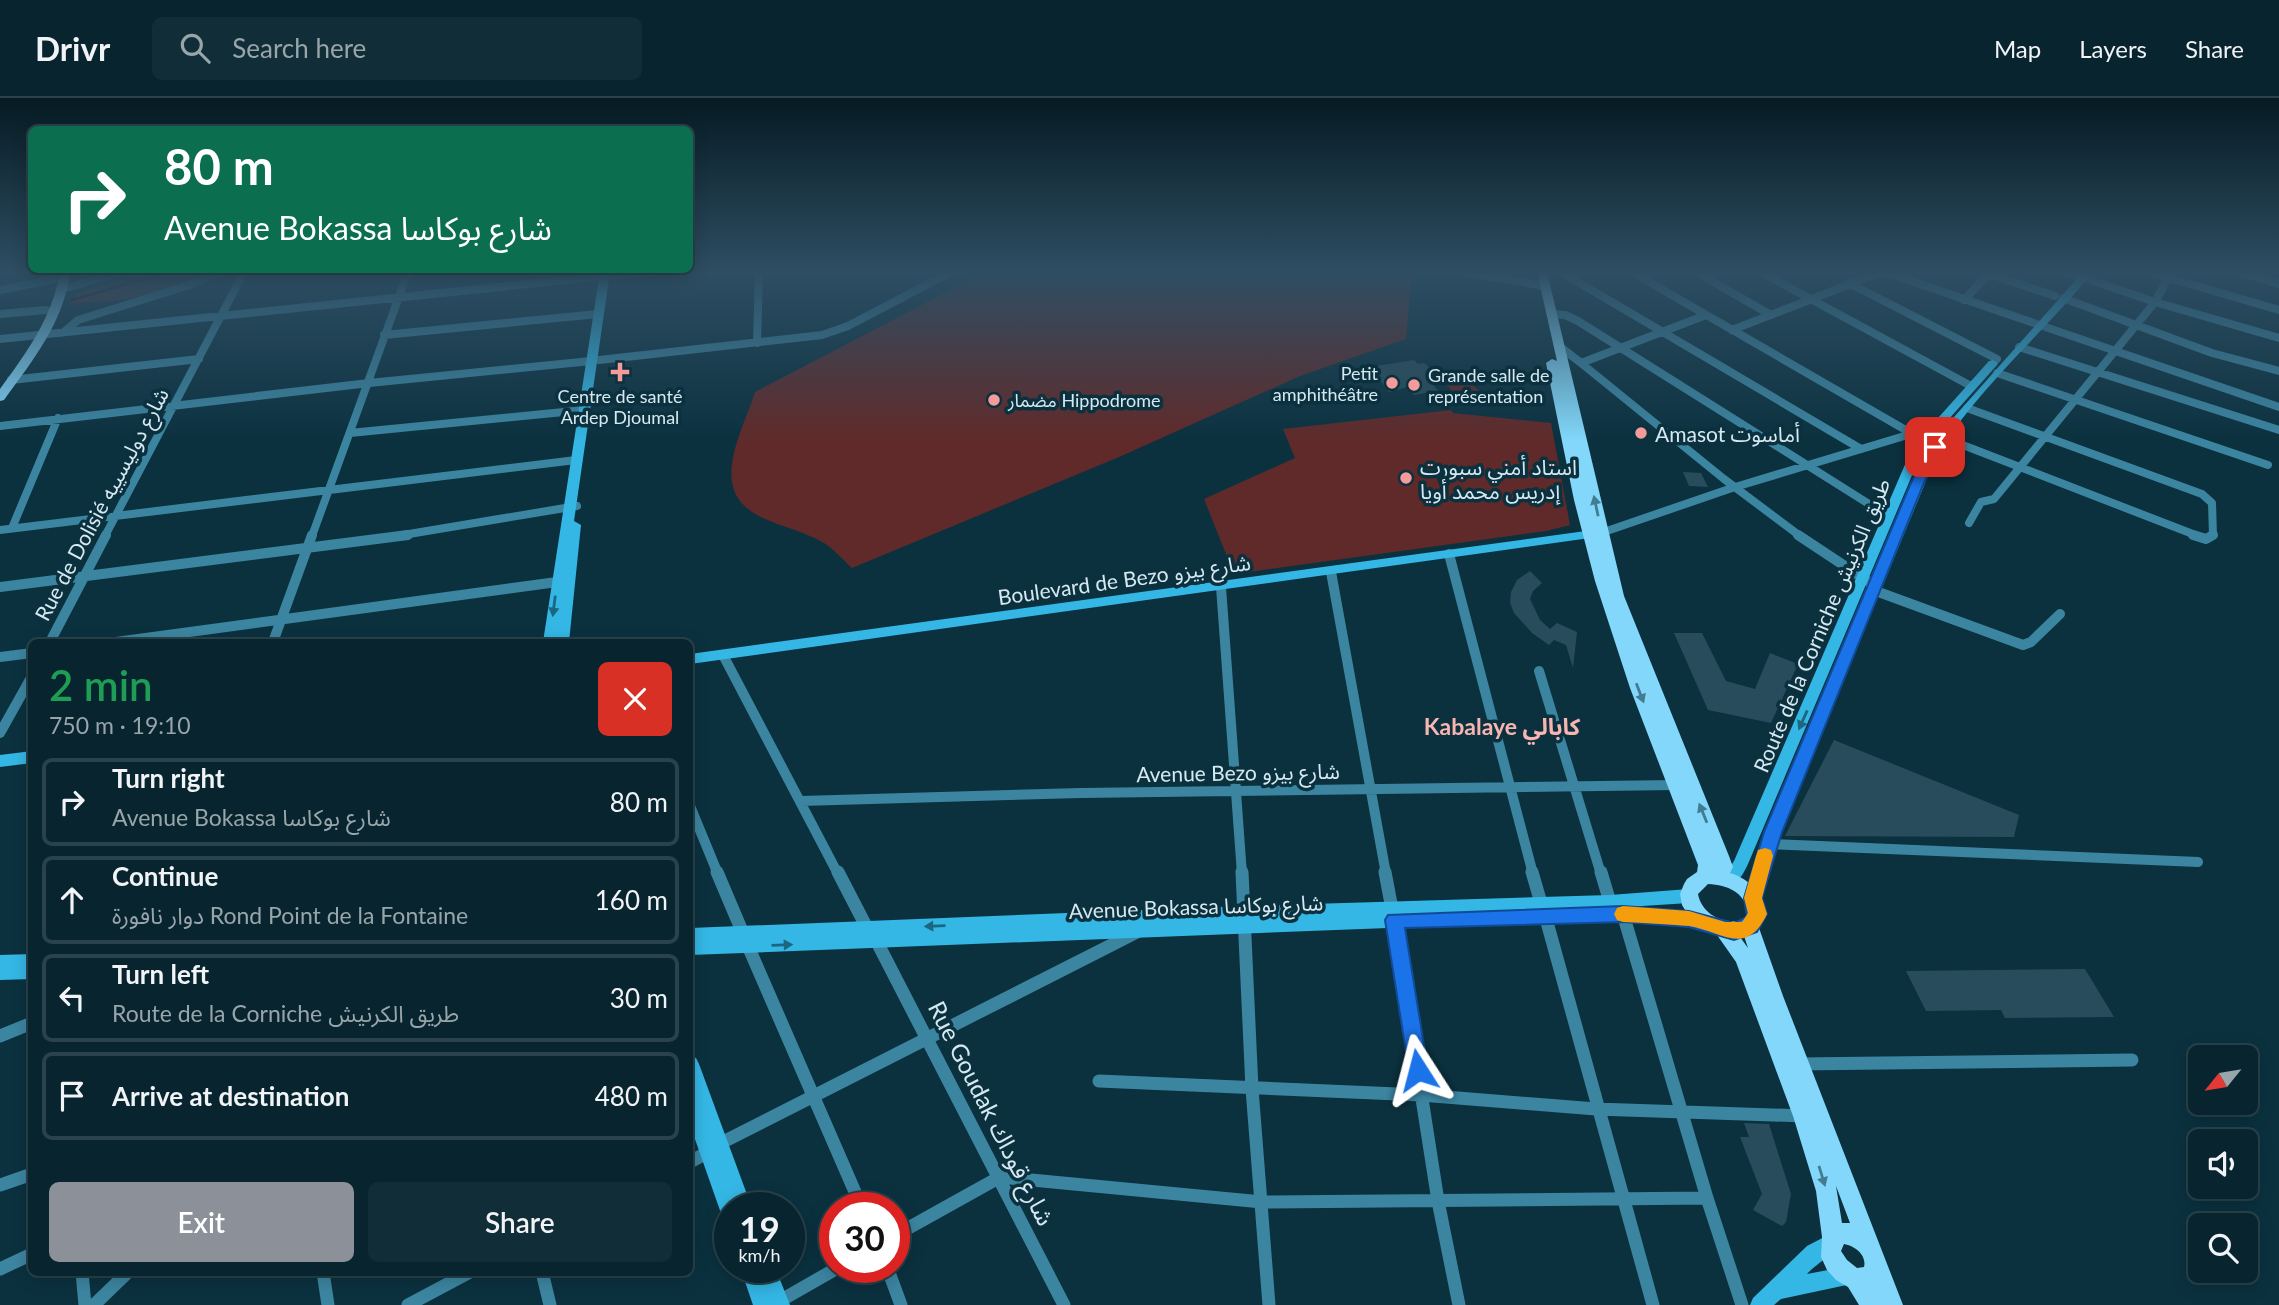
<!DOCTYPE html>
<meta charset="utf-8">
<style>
:root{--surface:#08252f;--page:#112d37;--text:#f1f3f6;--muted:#98a5aa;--line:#29424b;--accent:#8c9099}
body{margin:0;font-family:Lato,"Noto Sans Arabic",sans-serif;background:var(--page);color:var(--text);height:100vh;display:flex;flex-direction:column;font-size:26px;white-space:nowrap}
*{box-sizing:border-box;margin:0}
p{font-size:23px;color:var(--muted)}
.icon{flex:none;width:38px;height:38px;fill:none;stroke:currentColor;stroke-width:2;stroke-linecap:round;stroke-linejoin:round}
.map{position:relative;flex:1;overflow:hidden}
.details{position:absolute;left:28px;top:541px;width:665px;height:637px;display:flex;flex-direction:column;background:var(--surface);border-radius:10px;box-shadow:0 4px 18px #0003,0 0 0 2px var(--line)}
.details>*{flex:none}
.banner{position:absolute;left:28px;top:28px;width:665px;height:147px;border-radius:10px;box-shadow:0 4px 18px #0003,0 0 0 2px var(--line);background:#0b6e4f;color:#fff;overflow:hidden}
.needle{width:46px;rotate:240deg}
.buttons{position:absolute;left:2188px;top:947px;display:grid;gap:14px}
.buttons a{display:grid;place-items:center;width:70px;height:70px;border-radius:10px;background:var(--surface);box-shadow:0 4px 18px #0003,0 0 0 2px var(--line);font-size:35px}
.speed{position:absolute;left:714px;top:1094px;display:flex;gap:14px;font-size:35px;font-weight:700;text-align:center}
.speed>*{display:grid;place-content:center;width:91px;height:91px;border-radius:50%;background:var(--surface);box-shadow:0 4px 18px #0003,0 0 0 2px var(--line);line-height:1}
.speed small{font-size:18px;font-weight:400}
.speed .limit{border:10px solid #d22;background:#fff;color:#111}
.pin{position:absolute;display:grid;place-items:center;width:60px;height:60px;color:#fff;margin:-30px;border-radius:14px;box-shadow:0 4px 10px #0006}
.me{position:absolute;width:77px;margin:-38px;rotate:351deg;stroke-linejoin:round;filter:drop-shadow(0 0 5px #0008)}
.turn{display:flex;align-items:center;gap:24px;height:147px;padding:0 21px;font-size:32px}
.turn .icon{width:91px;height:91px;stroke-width:2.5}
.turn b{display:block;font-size:49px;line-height:60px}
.round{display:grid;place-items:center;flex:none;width:74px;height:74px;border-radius:10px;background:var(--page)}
.overview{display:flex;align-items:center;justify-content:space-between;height:119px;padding:0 21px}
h1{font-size:42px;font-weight:600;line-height:52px;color:#1e9e55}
.button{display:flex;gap:14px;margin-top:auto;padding:14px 21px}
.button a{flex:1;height:80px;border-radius:10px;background:var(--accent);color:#fff;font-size:28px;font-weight:600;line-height:80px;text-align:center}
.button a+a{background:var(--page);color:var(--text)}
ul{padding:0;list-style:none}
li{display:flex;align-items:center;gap:21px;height:88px;margin:0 14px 10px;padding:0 7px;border:4px solid var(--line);border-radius:10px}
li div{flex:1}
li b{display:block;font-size:26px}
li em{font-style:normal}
header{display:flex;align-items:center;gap:42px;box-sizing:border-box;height:98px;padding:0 35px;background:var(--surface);border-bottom:2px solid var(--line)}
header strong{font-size:33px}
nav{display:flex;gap:38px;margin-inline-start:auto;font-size:24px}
.search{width:490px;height:63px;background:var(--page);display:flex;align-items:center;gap:18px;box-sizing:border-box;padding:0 24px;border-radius:10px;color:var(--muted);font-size:26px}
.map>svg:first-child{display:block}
</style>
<header>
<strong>Drivr</strong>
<div class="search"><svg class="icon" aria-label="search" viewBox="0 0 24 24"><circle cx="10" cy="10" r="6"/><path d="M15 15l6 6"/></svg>Search here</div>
<nav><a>Map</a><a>Layers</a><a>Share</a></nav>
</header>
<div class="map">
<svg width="2279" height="1207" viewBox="0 0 2279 1207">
<rect width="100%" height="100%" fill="#0b313f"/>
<path fill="#602a2a" d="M143,174H216L153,195L115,203L72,205L77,196Z
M985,174H1412L1406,241L1300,278L1119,359L852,470C843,462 834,451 824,445C786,422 720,425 733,360C737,338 748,316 755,294Z
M1441,273L1461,277L1478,292L1476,297L1456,298L1440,278Z
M1451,312L1453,315L1551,325L1570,427L1546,433L1234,476L1204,401L1295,360L1283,331Z"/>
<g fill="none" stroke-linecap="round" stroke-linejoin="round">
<path stroke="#310206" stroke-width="2.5" d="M72,202L169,174"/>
</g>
<path fill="#284c5b" d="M1414,262L1418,266L1425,265L1434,275L1426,277L1438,293L1414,297L1407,289L1389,294L1370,269Z
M1683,374L1701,375L1708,389L1689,388Z
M1530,473L1542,485L1533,493L1530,501L1540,522L1550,531L1557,525L1577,534L1573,570L1566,547L1554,542L1549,547L1532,535L1514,515L1510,505L1511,494L1517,482Z
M1674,535H1702L1726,583L1755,591L1770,555L1798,566L1771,625L1708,612Z
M1834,642L2019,717L2014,739L1785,738Z
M2085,871L2114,919L2005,920L2001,912L1926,913L1906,873Z
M1744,1025L1769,1026L1791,1096L1786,1124L1782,1128L1753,1112L1762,1096L1740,1039H1749Z"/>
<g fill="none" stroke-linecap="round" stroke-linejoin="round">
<path stroke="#3c85a1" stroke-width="8" d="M1463,174L1545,188
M1561,174L1861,351
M1632,174L1923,342
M1696,174L1771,217
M1761,174L1971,288
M1885,174L2279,309
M1983,174L2055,198
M2066,174L2075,177
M2149,174L2279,212
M2237,174L2279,186
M612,178L652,174
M2082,179L2155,204L2279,240
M1849,185L1997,261
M62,191L123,174
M0,192L55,181
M2063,200L2212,255L2279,273
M1964,202L1990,174
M0,216L46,212
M1552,216L1565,217L1578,223L1888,418
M1732,232L1881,174
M65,233L78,222L186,188L221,174
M384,237L598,216
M0,241L605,178
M757,245L759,174
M1558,247L1581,265L1706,217
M2019,249L2279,332
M599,262L822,237L848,228L951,174
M1581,265L1724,381L1800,438
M1997,275L2268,367
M11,282L199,261
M1967,310L2202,396L2212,405L2213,437L2211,438
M0,328L369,285L591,263
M350,335L584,312
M1942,339L2198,438
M1969,425L1981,404L1994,401L2155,204L2168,180
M12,430L58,320
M0,432L576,362
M1601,435L1732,390L1911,336
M105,438L244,174
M312,438L408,174
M397,438L577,408"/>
<path stroke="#3c85a1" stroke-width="10" d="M1798,437L1875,488
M2193,437L2206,441L2213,437
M1449,456L1533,776
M1331,474L1386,776
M0,489L408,437
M1221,489L1242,776
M1873,492L2023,547L2031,544L2060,516
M50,544L106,437
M116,544L557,484
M273,544L312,437
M723,557L838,776
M0,559L32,555
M1539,573L1601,776
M0,635L32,578
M801,703L1081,695L1676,687
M690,708L718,776
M1769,746L2198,764"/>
<path stroke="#3c85a1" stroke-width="13" d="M717,774L742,833
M838,774L867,830
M1242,774L1252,991L1269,1207
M1385,774L1392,811
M1532,774L1541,805
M1601,774L1610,804
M1623,816L1707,1100L1742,1207
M1545,817L1653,1207
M1394,822L1438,1103L1459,1207
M877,844L1064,1207
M748,848L862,1110
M0,938L32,925
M1798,966L2132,962
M1099,983L1421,997L1596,1011L1805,1018
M719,1046L1137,834
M690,1064L708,1054
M0,1087L32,1076
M894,1138L1000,1079L1262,1104L1707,1100
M887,1169L901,1207
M0,1171L32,1156
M82,1174L85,1207
M323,1174L328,1207
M542,1174L550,1207
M778,1204L839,1169
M94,1207L128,1174
M408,1207L470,1174"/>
<path fill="#34b7e5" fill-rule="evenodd" d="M600,174H610L574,423L581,427L569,544H543Z
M2083,174H2093C2042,237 1976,291 1935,361L1781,734L1761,800L1759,805L1753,807L1747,805L1745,800L1765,734L1923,361L1938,337Z
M1993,262L1998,265L1997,267L1924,349L1748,766C1743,776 1737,790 1724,786L1722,781L1734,763L1913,348L1989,263Z
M1600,431L1606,435L1604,438L690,566V556Z
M32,653V665L0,669V657Z
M1689,791L1695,793L1697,798L1695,803L1689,805L1627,809L1705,817L1711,819L1713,824L1711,829L1705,831L1623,823L1545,824L690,857V830L1244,808L1610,797Z
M32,856V881L0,882V857Z
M690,958L696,960L699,966L752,1110H730V1124L723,1121L690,1027V995H692L690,989Z
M1830,1136L1837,1139L1840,1146C1836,1154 1815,1167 1807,1176L1849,1168L1856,1171L1859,1178L1856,1185L1781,1201L1774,1207H1750L1753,1200L1807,1148Z
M740,1169H775L790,1207H753Z"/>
<path fill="#83d7fa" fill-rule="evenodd" d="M60,174H70C64,224 33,262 4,302L0,303V291C27,254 52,220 60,174Z
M1537,174H1547L1624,498L1729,758L1733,769L1730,775C1751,782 1762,794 1767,816L1759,830L1783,898L1903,1207H1859L1848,1189L1836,1182L1827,1172L1821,1159L1822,1139L1816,1093L1793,1018L1736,864L1717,837L1702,831L1691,822L1682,807L1680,796L1684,786L1687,781L1697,774L1698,767L1630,590L1595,483L1574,402L1546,265L1552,261L1557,263ZM1708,786C1728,787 1744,794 1749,815L1744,822C1724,827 1702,817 1698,796ZM1744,838L1748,850L1740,839ZM1836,1088L1850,1125H1842ZM1844,1146C1855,1148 1867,1157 1864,1169L1857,1170L1847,1162L1841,1153Z"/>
</g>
<defs><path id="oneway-solid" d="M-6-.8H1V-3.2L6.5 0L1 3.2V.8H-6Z" transform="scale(1.75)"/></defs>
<g fill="#417c93">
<use href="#oneway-solid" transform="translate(1596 408) rotate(-102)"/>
<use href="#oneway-solid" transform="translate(1640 595) rotate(69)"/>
<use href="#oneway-solid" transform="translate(1703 715) rotate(-112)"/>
<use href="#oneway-solid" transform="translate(1822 1078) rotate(73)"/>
</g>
<g fill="#1b6781">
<use href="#oneway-solid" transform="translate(554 508) rotate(97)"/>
<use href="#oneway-solid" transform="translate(1803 622) rotate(114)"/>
<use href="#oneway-solid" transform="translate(935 828) rotate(178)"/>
<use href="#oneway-solid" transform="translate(782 847) rotate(-2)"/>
</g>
<linearGradient id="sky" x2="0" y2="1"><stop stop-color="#061b23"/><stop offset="0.51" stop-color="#2e4e63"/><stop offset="1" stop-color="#2e4e63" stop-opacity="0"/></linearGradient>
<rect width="2279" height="343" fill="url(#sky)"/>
<path fill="#1a73e8" stroke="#114b97" stroke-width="2" d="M1935,345L1942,349L1923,387L1782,734L1762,800L1767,816L1757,834L1734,842L1689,829L1623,824L1405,830L1428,972L1425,979L1418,982L1410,979L1385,822L1388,817L1623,808L1689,813L1734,825L1747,819L1744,800L1764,734L1910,387L1929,349Z"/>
<path fill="#f59e0b" d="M1765,750L1771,752L1773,758L1762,800L1767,816C1746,860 1722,833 1689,828C1667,826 1645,825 1623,824L1617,822L1614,816L1617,810L1623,808L1689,813L1725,824H1742L1748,815L1744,800L1756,758L1758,752Z"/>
<g fill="#f59b99" stroke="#0b313f" stroke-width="2.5">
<path d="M616.5 263.5h7v7h7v7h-7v7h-7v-7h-7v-7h7z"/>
<circle cx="1392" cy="285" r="7"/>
<circle cx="1414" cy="287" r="7"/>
<circle cx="994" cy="302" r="7"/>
<circle cx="1641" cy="335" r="7"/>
<circle cx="1406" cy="380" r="7"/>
</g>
<g text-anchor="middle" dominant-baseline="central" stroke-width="7" stroke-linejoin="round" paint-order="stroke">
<g font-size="18" fill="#d6e9f2" stroke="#0b313f" text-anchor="start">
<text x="1378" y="275" text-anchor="end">Petit<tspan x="1378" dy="21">amphithéâtre</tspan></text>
<text x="1428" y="277">Grande salle de<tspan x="1428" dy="21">représentation</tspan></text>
<text x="620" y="298" text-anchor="middle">Centre de santé<tspan x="620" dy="21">Ardep Djoumal</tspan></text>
<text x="1008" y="302">مضمار Hippodrome</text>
</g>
<g font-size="21" fill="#d6e9f2" stroke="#0b313f" text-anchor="start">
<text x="1655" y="335">Amasot أماسوت</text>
<text x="1420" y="368">استاد أمني سبورت<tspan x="1420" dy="24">إدريس محمد أويا</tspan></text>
</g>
<g font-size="21" fill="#d6e9f2" stroke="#0b313f">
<text transform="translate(101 406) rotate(-62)">Rue de Dolisié شارع دوليسييه</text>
<text transform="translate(1124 481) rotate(-8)">Boulevard de Bezo شارع بيزو</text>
<text transform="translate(1821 527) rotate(-67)">Route de la Corniche طريق الكرنيش</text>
<text transform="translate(1238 674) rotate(-1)">Avenue Bezo شارع بيزو</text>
<text transform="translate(1196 808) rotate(-2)">Avenue Bokassa شارع بوكاسا</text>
</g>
<g font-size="23" font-weight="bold" fill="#f9b5b2" stroke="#0b313f">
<text x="1502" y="628">Kabalaye كابالي</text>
</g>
<g font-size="24" fill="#d6e9f2" stroke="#0b313f">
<text transform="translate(992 1015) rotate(63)">Rue Goudak شارع قوداك</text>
</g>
</g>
</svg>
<div class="buttons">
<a><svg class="needle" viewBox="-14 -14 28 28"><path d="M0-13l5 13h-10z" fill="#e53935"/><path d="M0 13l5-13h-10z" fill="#98a5aa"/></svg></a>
<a><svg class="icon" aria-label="sound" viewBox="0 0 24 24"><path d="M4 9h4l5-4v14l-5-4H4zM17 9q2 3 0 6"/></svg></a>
<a><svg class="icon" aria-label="search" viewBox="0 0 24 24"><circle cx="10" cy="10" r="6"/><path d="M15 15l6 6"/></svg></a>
</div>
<div class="speed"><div>19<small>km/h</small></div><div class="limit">30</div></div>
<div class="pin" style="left:1935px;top:349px;background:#d93025"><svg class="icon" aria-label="arrive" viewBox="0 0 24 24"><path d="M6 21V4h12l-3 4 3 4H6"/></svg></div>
<svg class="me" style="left:1418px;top:972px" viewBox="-20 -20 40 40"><path d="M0-17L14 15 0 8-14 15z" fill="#1a73e8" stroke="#fff" stroke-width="4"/></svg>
<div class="banner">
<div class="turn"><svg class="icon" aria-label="right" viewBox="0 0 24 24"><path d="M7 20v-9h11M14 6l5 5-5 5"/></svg><div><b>80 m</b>Avenue Bokassa شارع بوكاسا</div></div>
</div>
<section class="details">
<div class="overview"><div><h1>2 min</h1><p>750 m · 19:10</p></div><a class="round" style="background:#d93025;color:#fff"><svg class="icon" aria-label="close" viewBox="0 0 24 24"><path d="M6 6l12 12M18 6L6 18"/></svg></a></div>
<ul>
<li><svg class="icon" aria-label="right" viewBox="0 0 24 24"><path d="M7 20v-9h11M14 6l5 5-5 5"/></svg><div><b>Turn right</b><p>Avenue Bokassa شارع بوكاسا</p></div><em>80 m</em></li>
<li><svg class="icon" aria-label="ahead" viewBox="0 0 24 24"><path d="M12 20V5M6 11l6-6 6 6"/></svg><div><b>Continue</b><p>دوار نافورة Rond Point de la Fontaine</p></div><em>160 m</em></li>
<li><svg class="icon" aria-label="left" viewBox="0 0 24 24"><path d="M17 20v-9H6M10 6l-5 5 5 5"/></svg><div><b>Turn left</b><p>Route de la Corniche طريق الكرنيش</p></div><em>30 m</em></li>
<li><svg class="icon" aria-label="arrive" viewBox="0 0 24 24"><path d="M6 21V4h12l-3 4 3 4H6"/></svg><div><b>Arrive at destination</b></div><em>480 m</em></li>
</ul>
<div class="button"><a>Exit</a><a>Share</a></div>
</section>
</div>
